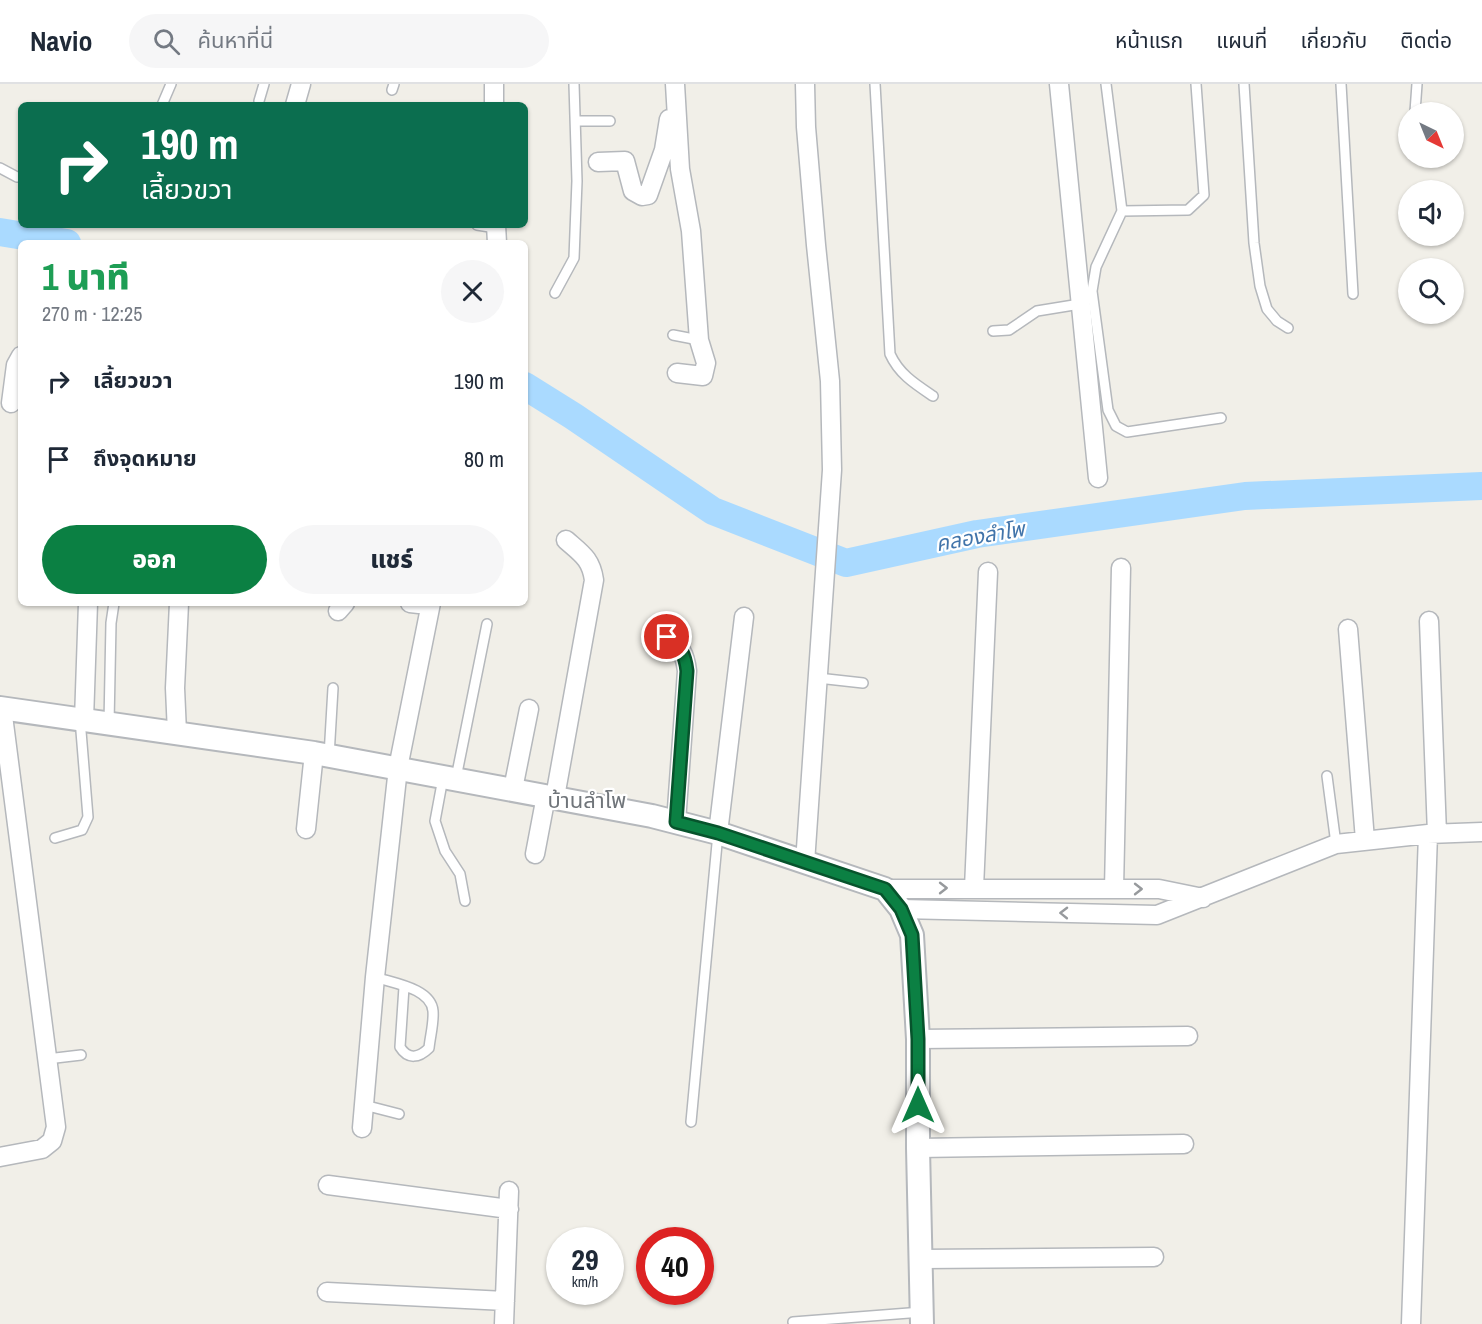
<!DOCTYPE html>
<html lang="th">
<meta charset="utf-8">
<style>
:root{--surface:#fff;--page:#f6f6f7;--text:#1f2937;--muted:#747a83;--line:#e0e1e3;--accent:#0b8043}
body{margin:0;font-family:"Archivo Narrow","Noto Sans Thai",sans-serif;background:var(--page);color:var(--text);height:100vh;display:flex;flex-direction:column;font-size:22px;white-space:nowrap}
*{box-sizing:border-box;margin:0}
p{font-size:20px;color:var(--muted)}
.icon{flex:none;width:33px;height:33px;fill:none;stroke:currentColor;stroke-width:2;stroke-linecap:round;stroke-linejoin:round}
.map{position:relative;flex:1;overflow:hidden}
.drawer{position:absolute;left:18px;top:156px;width:510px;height:366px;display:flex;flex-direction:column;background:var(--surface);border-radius:9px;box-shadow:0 2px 4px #0004}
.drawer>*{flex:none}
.top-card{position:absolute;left:18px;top:18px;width:510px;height:126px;border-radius:9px;box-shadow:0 2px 4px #0004;background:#0b6e4f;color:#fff;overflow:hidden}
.needle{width:39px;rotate:137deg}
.buttons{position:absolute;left:1398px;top:18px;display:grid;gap:12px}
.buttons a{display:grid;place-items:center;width:66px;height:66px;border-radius:50%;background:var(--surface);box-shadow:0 2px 4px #0004;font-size:30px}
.speed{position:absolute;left:546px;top:1143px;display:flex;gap:12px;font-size:30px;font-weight:700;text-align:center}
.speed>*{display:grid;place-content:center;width:78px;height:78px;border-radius:50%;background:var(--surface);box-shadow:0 2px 4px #0004;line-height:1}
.speed small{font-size:15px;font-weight:400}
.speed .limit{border:9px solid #d22;background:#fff;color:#111}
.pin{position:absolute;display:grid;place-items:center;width:51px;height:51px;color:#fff;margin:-26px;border:3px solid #fff;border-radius:50%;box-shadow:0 2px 6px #0007}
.me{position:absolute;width:66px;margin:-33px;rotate:0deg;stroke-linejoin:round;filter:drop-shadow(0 0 4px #0008)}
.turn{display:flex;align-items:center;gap:21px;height:126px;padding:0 24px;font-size:27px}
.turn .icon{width:78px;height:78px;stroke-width:2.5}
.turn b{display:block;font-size:42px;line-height:51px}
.round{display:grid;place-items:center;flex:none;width:63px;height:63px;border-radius:32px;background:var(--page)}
.summary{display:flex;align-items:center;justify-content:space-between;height:102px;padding:0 24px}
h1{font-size:36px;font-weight:800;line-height:45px;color:#1e9e55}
.action{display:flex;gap:12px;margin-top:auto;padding:12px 24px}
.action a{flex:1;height:69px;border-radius:36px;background:var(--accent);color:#fff;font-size:24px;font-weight:800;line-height:69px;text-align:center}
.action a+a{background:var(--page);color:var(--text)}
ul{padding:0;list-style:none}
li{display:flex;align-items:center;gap:18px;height:78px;padding:0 24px}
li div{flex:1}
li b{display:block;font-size:22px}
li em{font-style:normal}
header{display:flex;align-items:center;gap:36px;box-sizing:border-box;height:84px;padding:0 30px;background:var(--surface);border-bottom:2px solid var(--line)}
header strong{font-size:28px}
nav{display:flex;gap:33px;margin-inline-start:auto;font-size:21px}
.search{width:420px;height:54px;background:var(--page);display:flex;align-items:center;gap:15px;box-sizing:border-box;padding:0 21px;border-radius:33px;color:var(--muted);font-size:22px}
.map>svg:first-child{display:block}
</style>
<header>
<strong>Navio</strong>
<div class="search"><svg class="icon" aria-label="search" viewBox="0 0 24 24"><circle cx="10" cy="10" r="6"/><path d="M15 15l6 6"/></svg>ค้นหาที่นี่</div>
<nav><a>หน้าแรก</a><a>แผนที่</a><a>เกี่ยวกับ</a><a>ติดต่อ</a></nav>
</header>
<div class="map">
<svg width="1482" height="1240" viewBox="0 0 1482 1240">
<rect width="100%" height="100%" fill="#f1efe8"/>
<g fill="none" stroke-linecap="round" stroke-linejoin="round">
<path stroke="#aadaff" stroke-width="28" d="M0,148L67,159
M525,302L573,332L713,427L846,479L977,450L1245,412L1482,402"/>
<defs>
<path id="service" d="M875,0L890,270C899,290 915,300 933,312
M1106,0L1122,127L1188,126L1204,111L1196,0
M1244,0L1254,159L1260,202L1267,225L1277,237L1288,244
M1341,0L1353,210
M392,6L394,0
M259,17L264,0
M162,21L171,0
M1415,28L1417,0
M576,37H610
M0,84L17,93
M1122,127L1096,183L1092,207L1108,326L1116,342L1127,348L1221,334
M477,141L496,144
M555,209L574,174L577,97L574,0
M993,247L1009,246L1037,227L1080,220
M673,251L699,256
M818,594L863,599
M109,639L111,539L114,519
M329,672L333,604
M1327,692L1336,760
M443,694L435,737L445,767L460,790L465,817
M456,694L487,540
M55,754L82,746L88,733L80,635
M375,893C392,899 431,904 433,927C434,939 430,953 429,964C419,974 408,976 400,963L404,903
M47,975L81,971
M364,1021L399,1030
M691,1038L718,749
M793,1238L922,1228"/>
<path id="minor" d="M494,0V21
M675,0L680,85L691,147L699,256L706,279L703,292L677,289
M805,0L806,43L816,161L830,297L832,386L805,779
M1059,0L1098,394
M295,21L301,0
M598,78L625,77L633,107L642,112L648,111L664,66L669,35
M496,141L497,159
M11,319L16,281L21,272
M410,519L419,520
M338,527L345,519
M1429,537L1437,750
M1348,545L1365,756
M667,553C681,563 685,570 687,587L676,738
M84,636L88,519
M177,649L175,604L179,519
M513,705L529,625
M555,713L594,496C591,475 582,470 566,456
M306,745L314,669
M718,749L744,533
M535,770L546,712
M974,804L988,488
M885,805H1159L1203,814
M1114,805L1121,484
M901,825L1157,831L1336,760L1428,750L1482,748
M918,955L1188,952
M362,1044L375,893L398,684L431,519
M918,1064L1184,1060
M0,1073L42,1065L52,1057L56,1043L2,624
M328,1101L509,1125
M921,1175L1154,1173
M327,1208L505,1217
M504,1240L509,1107
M1411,1240L1428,750"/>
<path id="tertiary" d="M0,624L314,669L652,732L718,749L885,805L901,825L912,851L918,955V1064L922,1240"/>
</defs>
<use href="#service" stroke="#b5b8bc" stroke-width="12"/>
<use href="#minor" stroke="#b5b8bc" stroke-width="21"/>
<use href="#tertiary" stroke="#b5b8bc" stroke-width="26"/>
<use href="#service" stroke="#fff" stroke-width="9"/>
<use href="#minor" stroke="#fff" stroke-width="18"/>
<use href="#tertiary" stroke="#fff" stroke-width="22"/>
</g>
<defs><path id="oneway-chevron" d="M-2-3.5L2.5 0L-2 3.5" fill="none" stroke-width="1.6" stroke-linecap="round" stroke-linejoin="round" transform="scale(1.5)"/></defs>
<g stroke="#979a9d">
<use href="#oneway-chevron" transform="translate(943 804)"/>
<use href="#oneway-chevron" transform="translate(1138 805)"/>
<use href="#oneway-chevron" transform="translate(1064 829) rotate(-179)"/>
</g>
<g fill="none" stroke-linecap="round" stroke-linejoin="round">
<defs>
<path id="route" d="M667,553C681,563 685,570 687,587L676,738L718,749L885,805L901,825L912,851L918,955V1021"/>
</defs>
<use href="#route" stroke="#07532c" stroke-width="15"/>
<use href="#route" stroke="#0b8043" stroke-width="10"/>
</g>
<g text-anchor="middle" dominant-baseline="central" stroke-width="4.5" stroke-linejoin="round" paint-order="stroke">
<g font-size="21" font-style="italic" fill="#4174aa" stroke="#fff">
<text transform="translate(980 452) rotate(-10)">คลองลำโพ</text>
</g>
<g font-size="22" fill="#70757a" stroke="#fff">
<text x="587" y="716">บ้านลำโพ</text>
</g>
</g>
</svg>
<div class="buttons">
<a><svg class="needle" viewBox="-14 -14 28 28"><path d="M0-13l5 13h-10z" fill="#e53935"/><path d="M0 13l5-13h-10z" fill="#747a83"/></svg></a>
<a><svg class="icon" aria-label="sound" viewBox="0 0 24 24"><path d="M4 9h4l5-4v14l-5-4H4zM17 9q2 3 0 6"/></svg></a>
<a><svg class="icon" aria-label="search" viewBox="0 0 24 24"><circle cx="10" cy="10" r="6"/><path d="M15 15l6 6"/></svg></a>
</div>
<div class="speed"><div>29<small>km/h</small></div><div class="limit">40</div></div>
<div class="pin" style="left:667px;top:553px;background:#d93025"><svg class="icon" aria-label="arrive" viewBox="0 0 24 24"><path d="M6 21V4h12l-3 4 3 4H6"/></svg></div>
<svg class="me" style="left:918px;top:1021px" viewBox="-20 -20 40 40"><path d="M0-17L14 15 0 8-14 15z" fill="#0b8043" stroke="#fff" stroke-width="4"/></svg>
<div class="top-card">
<div class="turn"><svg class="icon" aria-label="right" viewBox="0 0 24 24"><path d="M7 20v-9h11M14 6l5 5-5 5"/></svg><div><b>190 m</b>เลี้ยวขวา</div></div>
</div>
<section class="drawer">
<div class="summary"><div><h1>1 นาที</h1><p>270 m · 12:25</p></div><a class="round"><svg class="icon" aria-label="close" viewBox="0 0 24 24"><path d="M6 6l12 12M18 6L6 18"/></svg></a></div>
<ul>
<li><svg class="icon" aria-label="right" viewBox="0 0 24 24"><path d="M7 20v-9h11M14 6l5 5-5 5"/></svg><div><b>เลี้ยวขวา</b></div><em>190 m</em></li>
<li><svg class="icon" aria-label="arrive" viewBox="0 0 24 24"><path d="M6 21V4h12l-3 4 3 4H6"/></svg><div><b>ถึงจุดหมาย</b></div><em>80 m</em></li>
</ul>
<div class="action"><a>ออก</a><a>แชร์</a></div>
</section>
</div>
